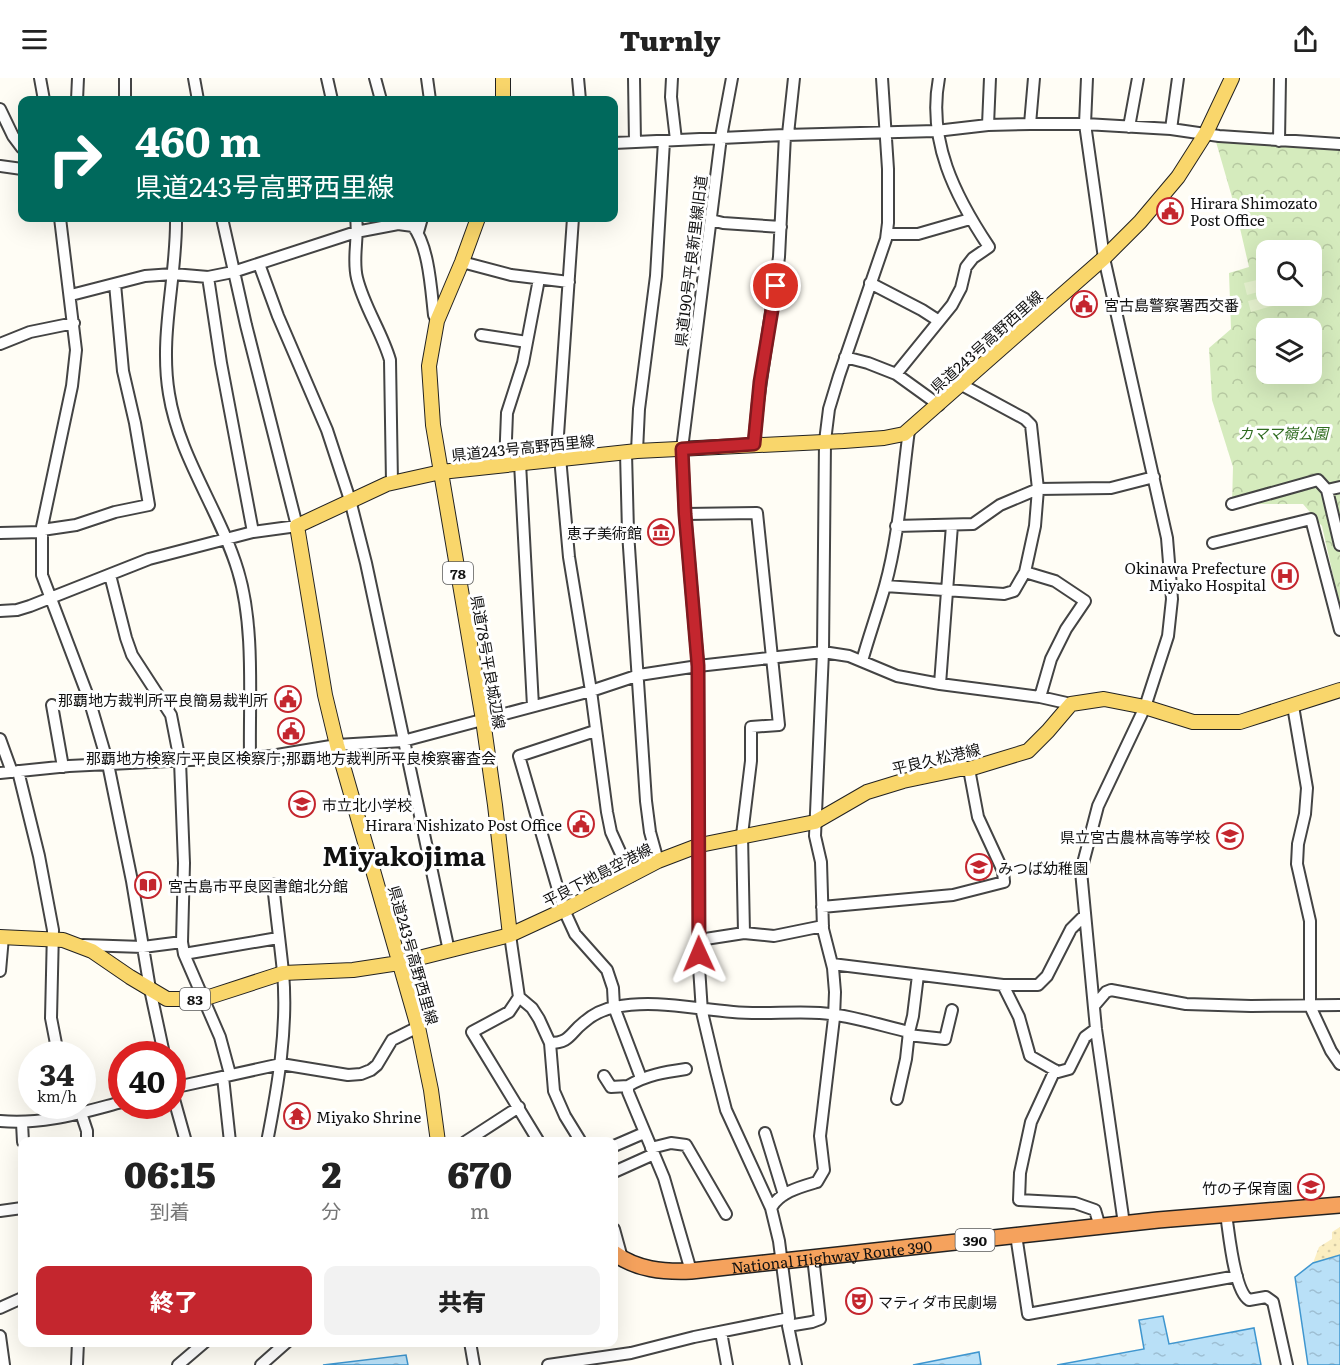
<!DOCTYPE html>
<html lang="ja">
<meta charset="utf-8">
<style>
:root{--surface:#fff;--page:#f2f2f2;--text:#222;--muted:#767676;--accent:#c4262e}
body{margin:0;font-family:Literata,"Noto Sans JP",serif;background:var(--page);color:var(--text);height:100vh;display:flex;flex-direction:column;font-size:22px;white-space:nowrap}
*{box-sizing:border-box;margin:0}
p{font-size:20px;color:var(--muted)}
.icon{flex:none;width:33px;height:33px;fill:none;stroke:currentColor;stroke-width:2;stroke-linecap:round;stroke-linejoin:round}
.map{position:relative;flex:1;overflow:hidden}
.drawer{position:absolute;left:18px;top:1059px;width:600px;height:210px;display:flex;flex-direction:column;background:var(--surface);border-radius:12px;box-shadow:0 6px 24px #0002}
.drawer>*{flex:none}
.top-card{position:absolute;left:18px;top:18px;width:600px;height:126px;border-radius:12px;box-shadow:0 6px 24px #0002;background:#00695c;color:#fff;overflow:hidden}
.buttons{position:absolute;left:1256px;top:162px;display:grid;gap:12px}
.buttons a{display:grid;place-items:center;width:66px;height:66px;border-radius:12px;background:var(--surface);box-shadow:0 6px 24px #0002;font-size:30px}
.speed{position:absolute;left:18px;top:963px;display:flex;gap:12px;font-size:30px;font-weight:700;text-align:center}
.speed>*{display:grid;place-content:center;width:78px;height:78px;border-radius:50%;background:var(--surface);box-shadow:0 6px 24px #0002;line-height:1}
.speed small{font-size:15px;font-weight:400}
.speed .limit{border:9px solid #d22;background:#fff;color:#111}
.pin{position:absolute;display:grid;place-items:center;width:51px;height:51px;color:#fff;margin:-26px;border:3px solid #fff;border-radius:50%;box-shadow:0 2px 6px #0007}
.me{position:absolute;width:66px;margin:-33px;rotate:359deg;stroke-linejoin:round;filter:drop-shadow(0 0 4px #0008)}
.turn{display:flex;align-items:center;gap:21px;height:126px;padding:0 18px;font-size:27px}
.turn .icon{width:78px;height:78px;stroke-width:2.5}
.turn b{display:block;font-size:42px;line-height:51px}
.eta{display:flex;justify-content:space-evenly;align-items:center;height:102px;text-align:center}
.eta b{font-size:36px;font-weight:800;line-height:42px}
.button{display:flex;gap:12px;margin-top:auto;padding:12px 18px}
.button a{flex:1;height:69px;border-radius:12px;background:var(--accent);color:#fff;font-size:24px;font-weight:800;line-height:69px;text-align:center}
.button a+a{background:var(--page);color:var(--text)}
header{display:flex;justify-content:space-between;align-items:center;height:78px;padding:0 18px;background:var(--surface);font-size:27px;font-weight:800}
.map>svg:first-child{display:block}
</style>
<header><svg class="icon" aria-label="menu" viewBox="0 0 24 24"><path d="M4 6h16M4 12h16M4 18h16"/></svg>Turnly<svg class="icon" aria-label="share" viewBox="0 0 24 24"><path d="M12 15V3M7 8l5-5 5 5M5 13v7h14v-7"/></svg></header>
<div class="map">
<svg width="1340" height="1287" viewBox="0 0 1340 1287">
<defs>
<pattern id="sand-dots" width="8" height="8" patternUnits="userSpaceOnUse" patternTransform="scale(1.5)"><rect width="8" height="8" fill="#fbeec1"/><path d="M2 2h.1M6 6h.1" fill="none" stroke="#d6cba5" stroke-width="1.8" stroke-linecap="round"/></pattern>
<pattern id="park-crowns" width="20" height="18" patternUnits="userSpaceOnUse" patternTransform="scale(1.5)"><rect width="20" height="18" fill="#d5ebbd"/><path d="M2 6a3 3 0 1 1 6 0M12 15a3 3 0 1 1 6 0" fill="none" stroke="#b6c8a1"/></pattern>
<pattern id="water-ripples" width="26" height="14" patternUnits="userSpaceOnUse" patternTransform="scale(1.5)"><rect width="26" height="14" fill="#b9e0f7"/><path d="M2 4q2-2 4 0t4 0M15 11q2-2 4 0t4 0" fill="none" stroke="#9ebfd3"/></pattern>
</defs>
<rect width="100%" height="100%" fill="#fffdf5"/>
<path fill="url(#sand-dots)" d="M1340,1149V1177L1313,1185L1319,1169L1332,1161V1154Z"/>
<path fill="url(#park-crowns)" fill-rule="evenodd" d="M1214,57L1340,61V528L1322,448L1303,426H1232L1233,389L1212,322L1209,270L1231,251L1229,195L1249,189L1236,133ZM1266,172H1311V218H1266ZM1266,250H1311V296H1266Z"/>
<path fill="#e6f2cf" d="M1266,200V212L1247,217L1244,205Z
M1268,218H1274L1276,227L1251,234L1248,223Z"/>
<path fill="url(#water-ripples)" stroke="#3f96cf" stroke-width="1.5" d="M1340,1177V1287H1308L1295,1199L1313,1185Z
M1163,1238L1169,1266L1254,1250L1261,1287H1057L1144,1271L1139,1242Z
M979,1274L981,1287H913Z
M406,1277L408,1287H323Z"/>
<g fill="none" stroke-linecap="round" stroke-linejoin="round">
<defs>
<path id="minor" d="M40,0L44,22
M125,0V22
M194,0L198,22
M327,0L332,22
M375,0L381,22
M427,0L430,22
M578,0L580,22
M634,0L635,64
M672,0L671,19L676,62
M732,0L721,59L682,371L685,436L698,588L699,889L702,934L716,993L726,1032L771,1130L779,1163L789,1240L788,1248L796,1287
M1087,0L1085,46L1104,180L1167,460L1172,521L1168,558L1145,629L1098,728L1081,793L1096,951L1124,1146
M77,22L78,0
M0,31L13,58L22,70
M1030,46L1034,0
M988,47L990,0
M1129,49L1138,0
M1171,51L1178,0
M788,56L794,0
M1279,63L1280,0
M614,65L785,57L936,53L988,47L1030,46H1085L1171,51L1219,58L1340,66
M0,88L22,91
M60,140L76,272L72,308L42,449V497L89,621L108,686L132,803L150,911L164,976
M176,140C177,199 159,257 169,316C179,379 220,433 238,493C255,549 249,621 250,679
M356,140C359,160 352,180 357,200C364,229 382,254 390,282L392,405
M573,140L558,357L569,479L591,613L607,734L611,754L631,798
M711,142L723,145L781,149
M418,154L422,140
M887,156H918L970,141
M462,184L511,197L569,204
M259,186L278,238L327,352L350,422L366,485L449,873
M208,199L221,285L253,454
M870,205L922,232L939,243
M71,217L145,198L173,196L208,199L233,194L356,154L398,146L413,148C429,169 431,211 434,237L437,243
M481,257L527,264
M0,266L30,254L74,245
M845,279L868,285L896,296L939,327
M896,296L952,227L961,210L966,189L973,180L989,169C955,118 927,63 939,0
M754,366L758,324L779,179L785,57
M637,373L639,331L656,198L664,63
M626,375L628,454L646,723L650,754L658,783
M520,385L533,628
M505,387L507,335L523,285L539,201
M1327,412L1340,467
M1232,426L1318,402L1327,412L1340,409
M685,436L757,435L779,647L751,649V683L742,757L744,855
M896,448L973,446L1000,427L1038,411L1111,410L1154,399
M42,452L76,447L115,434L149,427L135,345L123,293L115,206
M0,455L42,454
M1213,465L1311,441L1340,552
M1025,494L1055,503L1085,523L1066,551L1051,581L1040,619
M110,497L126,560L132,577L171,637L180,683L184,785L182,864L184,876L220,959L230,996
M885,508L1004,516L1014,513L1025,494L1035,448L1038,411L1031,347L1025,341L962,307
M0,533L17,532L30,528L149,481L253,454L297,448L246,247L222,140
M862,583C869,558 878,533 885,508C899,458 902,404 909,352
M940,606L952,447
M52,627L63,689
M1293,628L1307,710L1305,736L1298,766L1297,786L1310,843V928L1331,973L1340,986
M595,653L519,678L564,832L575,856L607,892L613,910L614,929L641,1000
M0,661L12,694
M18,693L39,778L53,852L51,940L58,976
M0,695L69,688L271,678L337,667L403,663L591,613L639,597L698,588L823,574L849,578L897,598L940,606L1040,619L1071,626
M822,829L953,817L1004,804L1003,793L978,739L969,691
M510,857L519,919L532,930L539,941L550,965L554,1013L565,1038L581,1064
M699,862L744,855L774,858L823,848
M83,867L143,869L182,864
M184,876L278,860
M832,886L1003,907L1019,939L1030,978L1058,994L1069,991L1085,959L1096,951
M0,893L3,859
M1003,907H1038L1047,898L1071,851L1085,837
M519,919L509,934L472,954L539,1064
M1094,928L1106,914L1111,912L1186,926L1251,928L1340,927
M908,957L945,961L952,932
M550,965C570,965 570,955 583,945C592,937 604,931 615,929C655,921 693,931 733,934C762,937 791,933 820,935C850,937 879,947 909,954L913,938L918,897
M686,991C665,994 646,997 628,1008V1014L664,1100L691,1193
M1055,992L1031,1044L1020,1095L1019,1122L1075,1125L1095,1132L1100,1149
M604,998L611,1009L628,1008
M223,999L230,1064
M172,1010L281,986L348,997L361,996L371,992L377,987L392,962L418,949
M172,1014L186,1064
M897,1021L906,981L909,954
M79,1029L87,1053V1064
M0,1043C43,1047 80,1035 122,1024
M22,1045L23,1064
M765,1055L784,1117
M267,1064C278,1008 288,950 283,894C280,865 276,835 273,806
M465,1064L519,1029
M614,1068L644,1055
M651,1070L671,1065L686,1067L726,1136
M614,1094L654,1076
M771,1130C780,1114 800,1109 817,1104L824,1092L820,1058L834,940L835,914L833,890L823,851L821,784L815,758L823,574L825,363L829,331L839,298L886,161L888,145V91L882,0
M0,1133L22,1130
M1226,1136C1229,1155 1234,1213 1249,1222L1266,1219L1273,1224L1287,1287
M614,1151L622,1180
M1016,1157L1028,1236L1237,1198
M0,1230L22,1220
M788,1248L812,1244L820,1241L813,1179
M721,1254L727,1287
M0,1258L4,1287
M470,1264L474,1287
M77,1287L78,1264
M178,1287L205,1264
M261,1287L287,1264
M548,1287L631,1275L694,1259L789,1240"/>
<path id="major" d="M503,0V22
M478,140L462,184L437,243L429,288L433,347L483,642L495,727L510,857
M0,859L63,862L92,873L130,899L167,921H203L283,895L353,892L399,885L510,857L564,832L658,783L700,767L815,744L867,714L903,703L960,691H969L1028,673L1048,653L1071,626L1104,621L1145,629L1193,644H1240L1340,612
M438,1064L431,1012L418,949L337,667L325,617L297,448L387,406L441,394L637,373L844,363L884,360L904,356L1104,180L1140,144L1178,99L1206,55L1232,0"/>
<g id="highway">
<path id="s1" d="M614,1175C637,1192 663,1194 691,1193L1158,1142L1340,1127"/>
</g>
</defs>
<use href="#minor" stroke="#444" stroke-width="14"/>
<use href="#major" stroke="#222" stroke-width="16"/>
<use href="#highway" stroke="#222" stroke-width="18"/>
<use href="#minor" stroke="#fff" stroke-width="10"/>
<use href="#major" stroke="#f9d66b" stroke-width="14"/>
<use href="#highway" stroke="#f5a25d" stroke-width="15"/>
</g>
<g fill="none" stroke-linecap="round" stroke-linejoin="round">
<defs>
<path id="route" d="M699,876L698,588L685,436L682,371L754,366L760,304L776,208"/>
</defs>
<use href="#route" stroke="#7f191e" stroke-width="15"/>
<use href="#route" stroke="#c4262e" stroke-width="10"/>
</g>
<defs>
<symbol id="civic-ring" viewBox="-11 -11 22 22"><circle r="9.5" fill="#fff" stroke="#c4262e" stroke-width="1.5"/><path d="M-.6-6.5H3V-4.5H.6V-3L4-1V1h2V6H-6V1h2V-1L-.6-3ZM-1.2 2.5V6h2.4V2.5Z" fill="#c4262e"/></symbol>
<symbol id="museum-ring" viewBox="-11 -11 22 22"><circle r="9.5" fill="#fff" stroke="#c4262e" stroke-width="1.5"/><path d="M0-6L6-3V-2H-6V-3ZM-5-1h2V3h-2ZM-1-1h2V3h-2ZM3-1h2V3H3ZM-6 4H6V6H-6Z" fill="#c4262e"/></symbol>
<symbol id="hospital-ring" viewBox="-11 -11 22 22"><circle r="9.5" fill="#fff" stroke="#c4262e" stroke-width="1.5"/><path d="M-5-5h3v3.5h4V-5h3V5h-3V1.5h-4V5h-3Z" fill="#c4262e"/></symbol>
<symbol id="school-ring" viewBox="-11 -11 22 22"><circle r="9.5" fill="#fff" stroke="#c4262e" stroke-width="1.5"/><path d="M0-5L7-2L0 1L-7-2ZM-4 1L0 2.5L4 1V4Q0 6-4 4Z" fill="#c4262e"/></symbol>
<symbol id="library-ring" viewBox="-11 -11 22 22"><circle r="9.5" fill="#fff" stroke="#c4262e" stroke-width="1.5"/><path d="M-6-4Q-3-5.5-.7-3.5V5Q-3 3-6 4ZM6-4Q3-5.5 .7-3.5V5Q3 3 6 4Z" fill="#c4262e"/></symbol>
<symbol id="temple-ring" viewBox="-11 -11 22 22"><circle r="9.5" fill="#fff" stroke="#c4262e" stroke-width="1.5"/><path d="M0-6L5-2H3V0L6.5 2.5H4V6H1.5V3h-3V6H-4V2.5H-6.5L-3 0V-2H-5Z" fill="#c4262e"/></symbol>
<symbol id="theatre-ring" viewBox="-11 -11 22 22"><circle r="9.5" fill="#fff" stroke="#c4262e" stroke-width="1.5"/><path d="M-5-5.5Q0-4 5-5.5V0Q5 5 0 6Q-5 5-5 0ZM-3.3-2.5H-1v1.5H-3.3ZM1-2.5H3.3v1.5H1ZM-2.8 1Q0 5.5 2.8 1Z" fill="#c4262e"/></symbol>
</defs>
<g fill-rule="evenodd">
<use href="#civic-ring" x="1155" y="118" width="30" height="30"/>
<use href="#civic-ring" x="1069" y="211" width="30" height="30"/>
<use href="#museum-ring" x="646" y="439" width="30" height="30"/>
<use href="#hospital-ring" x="1270" y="483" width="30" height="30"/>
<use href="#civic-ring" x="273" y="606" width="30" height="30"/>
<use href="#civic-ring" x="276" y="638" width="30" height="30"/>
<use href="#school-ring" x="287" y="711" width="30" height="30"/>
<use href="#civic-ring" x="566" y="731" width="30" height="30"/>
<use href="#school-ring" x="1215" y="743" width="30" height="30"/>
<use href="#school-ring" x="964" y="774" width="30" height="30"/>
<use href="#library-ring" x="133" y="792" width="30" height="30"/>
<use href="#temple-ring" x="282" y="1023" width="30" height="30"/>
<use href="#school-ring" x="1296" y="1094" width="30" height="30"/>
<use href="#theatre-ring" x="844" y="1208" width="30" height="30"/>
</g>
<g text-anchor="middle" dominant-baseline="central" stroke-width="6" stroke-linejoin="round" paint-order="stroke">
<g fill="#fff" stroke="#585858" stroke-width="1.5">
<rect x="443" y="484" width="30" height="22" rx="4.5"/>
<rect x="180" y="910" width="30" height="22" rx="4.5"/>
<rect x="955.5" y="1151" width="39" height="22" rx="4.5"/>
</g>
<g font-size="14" font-weight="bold" fill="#111">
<text x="458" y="495">78</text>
<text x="195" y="921">83</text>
<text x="975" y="1162">390</text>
</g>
<g font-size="15" fill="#111" stroke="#fff" text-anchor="start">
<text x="1190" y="124">Hirara Shimozato<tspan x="1190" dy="17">Post Office</tspan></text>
<text x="1104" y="226">宮古島警察署西交番</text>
<text x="642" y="454" text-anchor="end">恵子美術館</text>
<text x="1266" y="489" text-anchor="end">Okinawa Prefecture<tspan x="1266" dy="17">Miyako Hospital</tspan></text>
<text x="268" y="621" text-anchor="end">那覇地方裁判所平良簡易裁判所</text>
<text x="291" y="679" text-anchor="middle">那覇地方検察庁平良区検察庁;那覇地方裁判所平良検察審査会</text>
<text x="322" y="726">市立北小学校</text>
<text x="562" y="746" text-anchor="end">Hirara Nishizato Post Office</text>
<text x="1210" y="758" text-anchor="end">県立宮古農林高等学校</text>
<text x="998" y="789">みつば幼稚園</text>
<text x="168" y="807">宮古島市平良図書館北分館</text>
<text x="316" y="1038">Miyako Shrine</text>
<text x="1292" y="1109" text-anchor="end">竹の子保育園</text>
<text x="878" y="1223">マティダ市民劇場</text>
</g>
<g font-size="15" fill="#111" stroke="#fff">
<text transform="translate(690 183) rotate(-83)">県道190号平良新里線旧道</text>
<text transform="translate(986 263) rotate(-42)">県道243号高野西里線</text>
<text transform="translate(523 369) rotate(-6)">県道243号高野西里線</text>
<text transform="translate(489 584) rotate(80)">県道78号平良城辺線</text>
<text transform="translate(936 680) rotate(-13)">平良久松港線</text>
<text transform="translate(597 796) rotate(-27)">平良下地島空港線</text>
<text transform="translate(414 877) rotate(74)">県道243号高野西里線</text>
<text stroke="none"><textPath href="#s1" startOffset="222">National Highway Route 390</textPath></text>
</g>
<g font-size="15" font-style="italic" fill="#2f6b1f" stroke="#fff">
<text x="1283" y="354">カママ嶺公園</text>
</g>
<g font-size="27" font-weight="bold" fill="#111" stroke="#fff">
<text x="404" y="776">Miyakojima</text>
</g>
</g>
</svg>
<div class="buttons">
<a><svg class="icon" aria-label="search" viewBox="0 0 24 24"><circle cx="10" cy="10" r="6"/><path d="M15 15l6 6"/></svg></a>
<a><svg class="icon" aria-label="layers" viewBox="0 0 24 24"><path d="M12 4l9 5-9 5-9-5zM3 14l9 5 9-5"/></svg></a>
</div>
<div class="speed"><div>34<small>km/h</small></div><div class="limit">40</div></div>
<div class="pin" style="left:776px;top:208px;background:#d93025"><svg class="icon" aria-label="arrive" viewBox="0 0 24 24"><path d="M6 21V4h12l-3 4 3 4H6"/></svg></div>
<svg class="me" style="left:699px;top:876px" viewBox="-20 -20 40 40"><path d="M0-17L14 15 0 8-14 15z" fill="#c4262e" stroke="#fff" stroke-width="4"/></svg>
<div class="top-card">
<div class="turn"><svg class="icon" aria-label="right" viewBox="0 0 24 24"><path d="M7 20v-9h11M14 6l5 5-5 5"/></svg><div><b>460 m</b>県道243号高野西里線</div></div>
</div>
<section class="drawer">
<div class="eta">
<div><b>06:15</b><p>到着</p></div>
<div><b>2</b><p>分</p></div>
<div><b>670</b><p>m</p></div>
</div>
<div class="button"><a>終了</a><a>共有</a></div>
</section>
</div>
